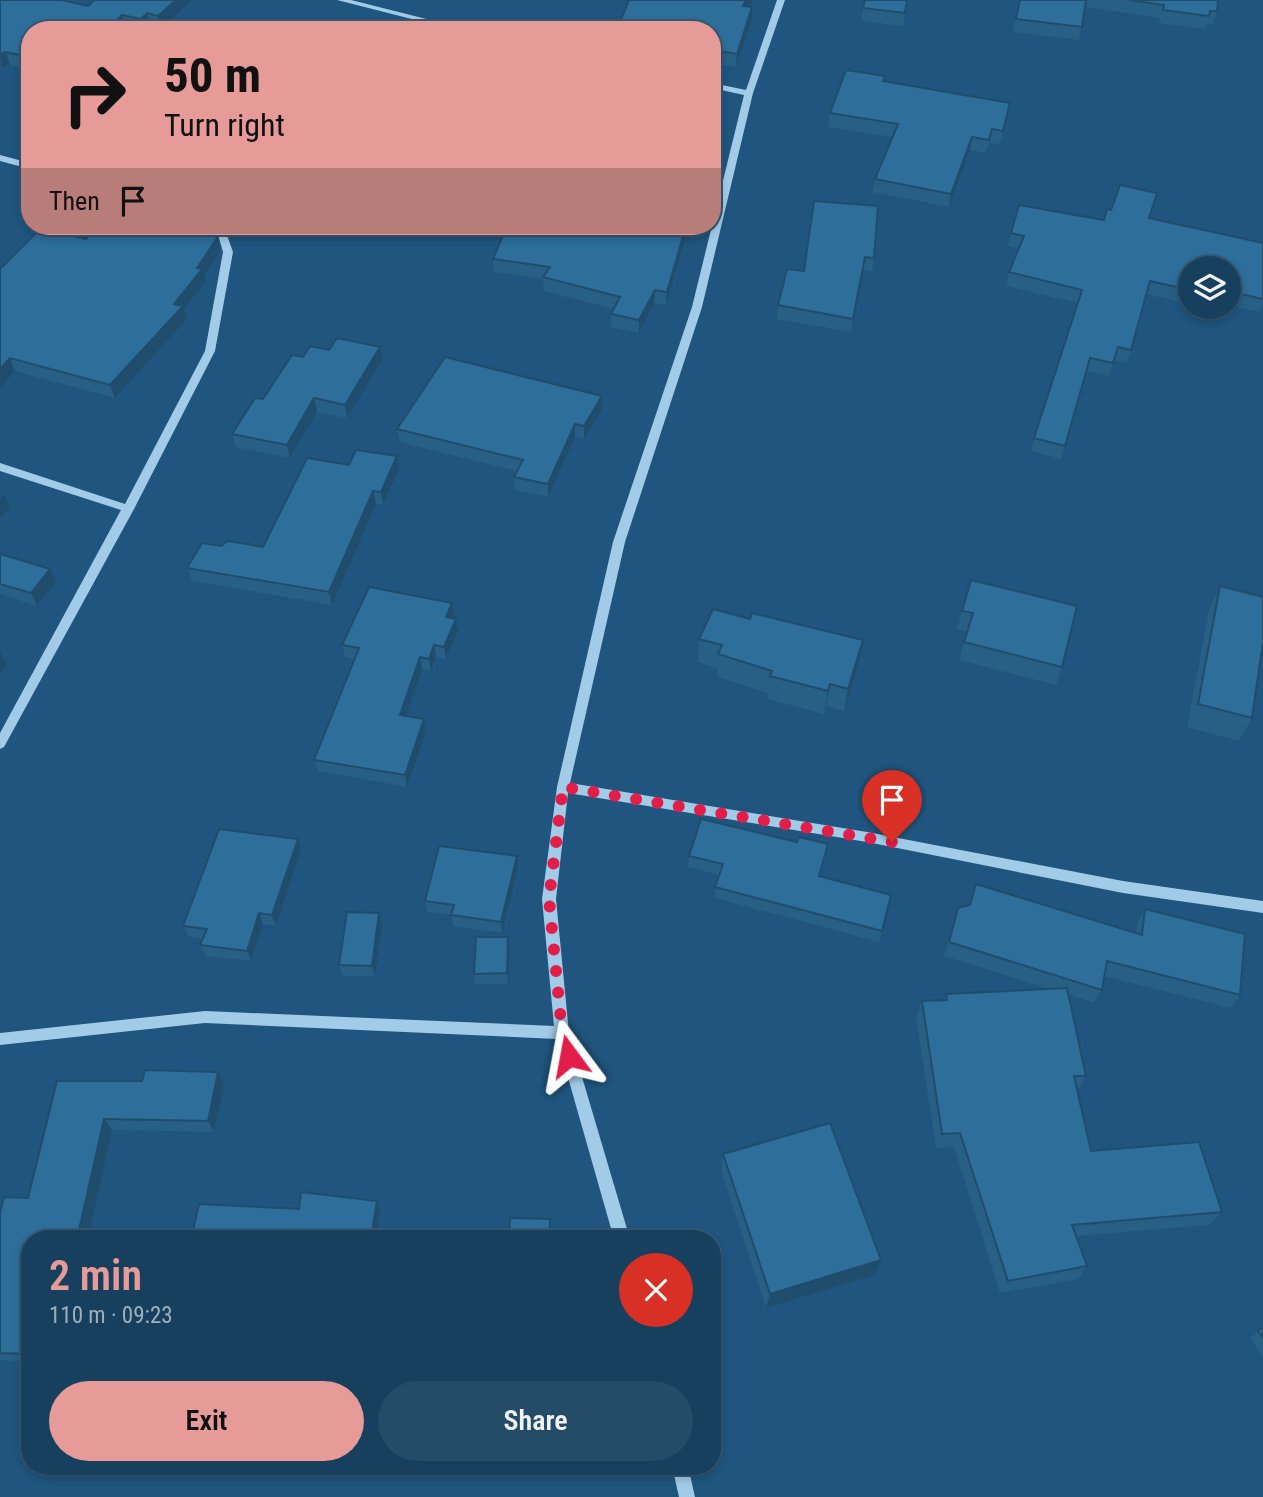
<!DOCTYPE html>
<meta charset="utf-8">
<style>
:root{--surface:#17405e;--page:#244b67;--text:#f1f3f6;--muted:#9eafbc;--line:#365973;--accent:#e69b98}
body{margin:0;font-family:"Roboto Condensed",sans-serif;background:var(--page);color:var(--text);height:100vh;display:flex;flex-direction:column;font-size:26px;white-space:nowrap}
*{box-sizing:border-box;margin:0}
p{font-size:23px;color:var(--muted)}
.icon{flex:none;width:38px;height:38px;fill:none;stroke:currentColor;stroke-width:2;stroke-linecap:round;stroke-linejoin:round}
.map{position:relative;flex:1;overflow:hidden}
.side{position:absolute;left:21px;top:1230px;width:700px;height:245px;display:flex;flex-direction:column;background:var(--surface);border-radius:28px;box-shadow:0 4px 10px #0003,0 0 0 2px var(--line)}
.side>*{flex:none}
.banner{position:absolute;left:21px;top:21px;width:700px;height:214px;border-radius:28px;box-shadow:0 4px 10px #0003,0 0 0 2px var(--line);background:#e69b98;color:#111;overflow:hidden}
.tools{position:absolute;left:1178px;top:256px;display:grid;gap:14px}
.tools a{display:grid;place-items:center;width:63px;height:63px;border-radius:50%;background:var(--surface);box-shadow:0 4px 10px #0003,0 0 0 2px var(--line);font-size:35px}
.pin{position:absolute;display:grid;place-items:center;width:60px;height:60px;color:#fff;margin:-72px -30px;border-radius:50% 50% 50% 0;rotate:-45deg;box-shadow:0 0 7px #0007}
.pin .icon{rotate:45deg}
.me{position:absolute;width:77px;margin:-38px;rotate:347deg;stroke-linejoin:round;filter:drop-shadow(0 0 5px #0008)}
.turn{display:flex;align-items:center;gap:24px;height:147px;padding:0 28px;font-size:32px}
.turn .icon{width:91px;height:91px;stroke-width:2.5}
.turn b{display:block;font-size:49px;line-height:60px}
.then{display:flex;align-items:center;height:66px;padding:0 28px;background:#0003;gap:14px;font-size:26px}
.round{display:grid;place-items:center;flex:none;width:74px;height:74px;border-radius:37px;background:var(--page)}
.headline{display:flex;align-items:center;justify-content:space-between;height:119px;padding:0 28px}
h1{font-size:42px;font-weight:600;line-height:52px;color:var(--accent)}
.primary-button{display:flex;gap:14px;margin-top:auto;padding:14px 28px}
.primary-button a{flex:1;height:80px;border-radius:42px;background:var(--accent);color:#111;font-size:28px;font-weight:600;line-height:80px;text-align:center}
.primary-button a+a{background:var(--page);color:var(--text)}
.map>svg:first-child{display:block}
</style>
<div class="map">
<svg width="1263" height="1497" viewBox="0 0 1263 1497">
<rect width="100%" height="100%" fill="#1f557e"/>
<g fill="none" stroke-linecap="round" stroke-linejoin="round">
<path fill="#a2cbe8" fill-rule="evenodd" d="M337,0H351L470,30H455Z
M777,0H785L753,93L702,307L625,542L570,783L867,832L1123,881L1263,901V913L1123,893L867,842L568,793L556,899L569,1033L630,1239H614L557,1039L205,1023L0,1045V1033L205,1011L554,1026L542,899L557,787L613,542L692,307L744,95L712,88V83L746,90Z
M0,155L30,163V169L0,161Z
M210,226L224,227L233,252L215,351L134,509L4,747L0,749V733L121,510L0,471V463L125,504L205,351L223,252L217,231Z
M672,1466H688L695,1497H679Z"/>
</g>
<path fill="#285f85" d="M0,0L88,6L94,0H192L162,29L151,26L147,30H135L126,28L124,30H30V69L10,65L0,68Z
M907,0L903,26L861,21L863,8Z
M1019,0H1218L1217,11L1213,24H1207L1205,29L1159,23L1160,18L1085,7L1079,40L1013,32Z
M752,2L749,6L752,20L736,67L712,63V30H621V20Z
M885,76L884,81L1010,103L1000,144L989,143L986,153L970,150L949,207L873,192L875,179L893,137L828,127L830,113Z
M814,201L874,258L872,271L863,270L851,332L777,319L778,305L804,271Z
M1019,205L1104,220L1149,218L1263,243V303L1259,312L1228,305V268H1190V304L1147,294L1127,363L1114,360L1109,376L1086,371L1061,459L1031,451L1078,303L1006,286L1009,272L1019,248L1008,246Z
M488,226H689L666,305L654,303L639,333L611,327V314L614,309L544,291L543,279L494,272L493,259L505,232L488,228Z
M86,239L220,251L204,276L205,282L184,309L187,319L115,398L15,371L0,388V269Z
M1198,306H1211L1210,309Z
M303,357L382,360L347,418L317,412L290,458L236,447L232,434Z
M602,409L584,439L575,437L548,497L515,490L514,477L517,471L399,442L397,429Z
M349,465L399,469L383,505L376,504L332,605L192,581L187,568L221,546L263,547Z
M0,554L56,582L37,606L0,594Z
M971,580L1062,667L1056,685L959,660L967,631L957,629Z
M1220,586L1252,718L1239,741L1187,727L1209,610Z
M452,603L454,615L453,618L458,631L446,659L436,657L431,671L422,669L406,716L424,719L426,732L407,787L318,771L314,760L354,659L345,657L342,645Z
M699,639L859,663L844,711L826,706L824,714L767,699L768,693L717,677V668L698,662Z
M298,839L301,850L276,926L263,924L251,961L206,956L200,945L203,939L189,937L183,926Z
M689,856H826L820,876L891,895L879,942L715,898V887L719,875L688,867Z
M518,868L502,933L453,926L451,915L427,912L425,901Z
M976,884L1136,933L1137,923L1145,909L1240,995L1231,1008L1104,976L1102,990L1094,1003L1068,994L1086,1076L1078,1090L1091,1151L1222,1212L1209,1225L1077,1236L1087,1266L1078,1279L1000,1293L954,1147L936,1148L916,1017L922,1001H944L946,994L1050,989L944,956L958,908L969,905Z
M382,924L375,976H343L339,965Z
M510,948L508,984H475L474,974Z
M57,1081L224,1084L214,1132L112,1130L88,1239H30V1362L0,1360V1212L28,1198Z
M723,1154L875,1275L766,1308L721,1170Z
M1263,1328V1358L1250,1338Z"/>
<path fill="#204d6c" d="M176,0H192L162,29L158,16Z
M746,0H752V2L742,19L743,6Z
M752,7V20L736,67L737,54Z
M147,13L151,26L147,30H144L141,19Z
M122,15L126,28L124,30H106Z
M6,52L10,65L1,68L0,54Z
M972,137L970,150L949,207L951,194Z
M686,226H689L666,305L667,292Z
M217,238L220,251L204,276L205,282L184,309L187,319L115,398L110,385L174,304Z
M865,257L863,270L851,332L853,319Z
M655,290L654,303L639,333V320Z
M380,347L382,360L347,418L345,405Z
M10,358L15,371L0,388V369Z
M602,396V409L584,439V426Z
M314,398L317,412L290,458L287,445Z
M575,424V437L548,497V484Z
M397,456L399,469L383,505L381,492Z
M373,491L376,504L332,605L329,592Z
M4,495L10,508L0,518V499Z
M50,569L56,582L37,606L31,593Z
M452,603L454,615L448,629L446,617Z
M456,619L458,631L446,659L444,647Z
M863,640L859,663L844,711L848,689Z
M434,645L436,657L431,671L429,659Z
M0,652L7,664L0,675Z
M420,657L422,669L402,727L400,715Z
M830,684L826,706L824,714L828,691Z
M424,719L426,732L407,787L405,775Z
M298,839L301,850L276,926L272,915Z
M517,856L518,868L502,933L501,922Z
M259,913L263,924L251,961L247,951Z
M379,913L382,924L375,976L372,966Z
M508,937L510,948L508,984L507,973Z
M218,1072L224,1084L214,1132L208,1121Z
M104,1119L112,1130L88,1239H77Z
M377,1201L380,1209L376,1239H371Z
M881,1260L875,1275L766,1308L770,1294Z"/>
<path fill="#2e6e9b" stroke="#204d6c" stroke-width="2" d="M0,0H62L88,6L94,0H176L158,16L147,13L141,19L122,15L106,30H30V57L6,52L0,54Z
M629,0H746L743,6L752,7L737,54L712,50V30H661L664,25L621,20Z
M865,0H907L905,13L863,8Z
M1020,0H1086L1082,27L1016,19Z
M1129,0H1218L1217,11H1210L1209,16L1163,10L1164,5Z
M846,70L885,76L883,81L1010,103L1003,131L992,129L989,140L972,137L951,194L875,179L898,124L830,113Z
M1120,185L1157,193L1149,218L1263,243V299L1228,291V268H1190V290L1150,281L1131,350L1118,347L1113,363L1090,358L1065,446L1034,438L1082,290L1009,272L1024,236L1011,233L1019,205L1104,220L1107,209L1111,210Z
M814,201L878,206L874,258L865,257L853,319L778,305L787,269L804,271Z
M96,226H190V227L215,231L217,238L197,268L202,269L174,304L183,306L110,385L10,358L0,369V269L41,228L86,239Z
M507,226H686L667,292L655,290L639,320L611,314L620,297L543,277L550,267L493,259Z
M337,338L380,347L345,405L314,398L287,445L232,434L255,398L263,399L292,355L303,357L310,346L329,350Z
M445,357L602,396L584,426L575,424L548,484L514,477L523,460L397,429Z
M356,450L397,456L381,492L373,491L329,592L187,568L202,543L221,546L228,541L263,547L307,458L349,465Z
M0,554L50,569L31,593L0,584Z
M971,580L1077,606L1062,667L964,642L973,613L962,611Z
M1220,586L1263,597V642L1252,718L1198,704Z
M369,587L452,603L446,617L456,619L444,647L434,645L429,659L420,657L400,715L424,719L405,775L314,760L359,648L342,645Z
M713,609L750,619L752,613L863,640L848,689L830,684L828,691L770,676L772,671L718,654L722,645L699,639Z
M701,819L797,842L799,837L828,844L819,876L891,895L882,931L715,887L723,864L689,856Z
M219,829L298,839L272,915L259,913L247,951L200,945L207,929L183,926Z
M439,846L517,856L501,922L451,915L454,905L425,901Z
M976,884L1142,935L1145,909L1245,934L1240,995L1107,961L1102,990L949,942L958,908L970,905Z
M347,912L379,913L372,966L339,965Z
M476,937H508L507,973L474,974Z
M1067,988L1086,1076H1074L1091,1151L1199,1142L1222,1212L1072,1225L1087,1266L1008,1281L960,1133L942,1134L922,1001L947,1000L946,994Z
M145,1070L218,1072L208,1121L104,1119L77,1239H30V1354L0,1353V1212L4,1197L28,1198L57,1081H142Z
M830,1123L881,1260L770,1294L723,1154Z
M301,1192L377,1201L371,1239H191L199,1204L299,1209Z
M510,1218L550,1219L549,1239H509Z
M1263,1328V1338L1258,1330Z"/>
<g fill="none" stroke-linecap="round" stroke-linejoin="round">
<path stroke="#e11d48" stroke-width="12" stroke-dasharray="0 21.6" d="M569,1056L562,1032L549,899L563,787L892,842"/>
</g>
</svg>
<div class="tools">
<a><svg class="icon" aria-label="layers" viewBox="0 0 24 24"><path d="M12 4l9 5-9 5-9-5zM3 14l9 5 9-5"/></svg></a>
</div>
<div class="pin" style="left:892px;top:842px;background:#d93025"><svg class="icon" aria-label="arrive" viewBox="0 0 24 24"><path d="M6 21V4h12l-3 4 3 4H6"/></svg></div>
<svg class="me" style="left:569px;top:1056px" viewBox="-20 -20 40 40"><path d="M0-17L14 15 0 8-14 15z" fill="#e11d48" stroke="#fff" stroke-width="4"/></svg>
<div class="banner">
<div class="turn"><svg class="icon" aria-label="right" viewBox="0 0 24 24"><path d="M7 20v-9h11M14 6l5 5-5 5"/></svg><div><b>50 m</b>Turn right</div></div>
<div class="then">Then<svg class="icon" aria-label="arrive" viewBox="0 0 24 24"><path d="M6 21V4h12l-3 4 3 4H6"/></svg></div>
</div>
<section class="side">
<div class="headline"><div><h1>2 min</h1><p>110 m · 09:23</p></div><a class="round" style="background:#d93025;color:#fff"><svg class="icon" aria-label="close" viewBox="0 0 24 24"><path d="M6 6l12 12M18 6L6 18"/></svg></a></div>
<div class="primary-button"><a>Exit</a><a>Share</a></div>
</section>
</div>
